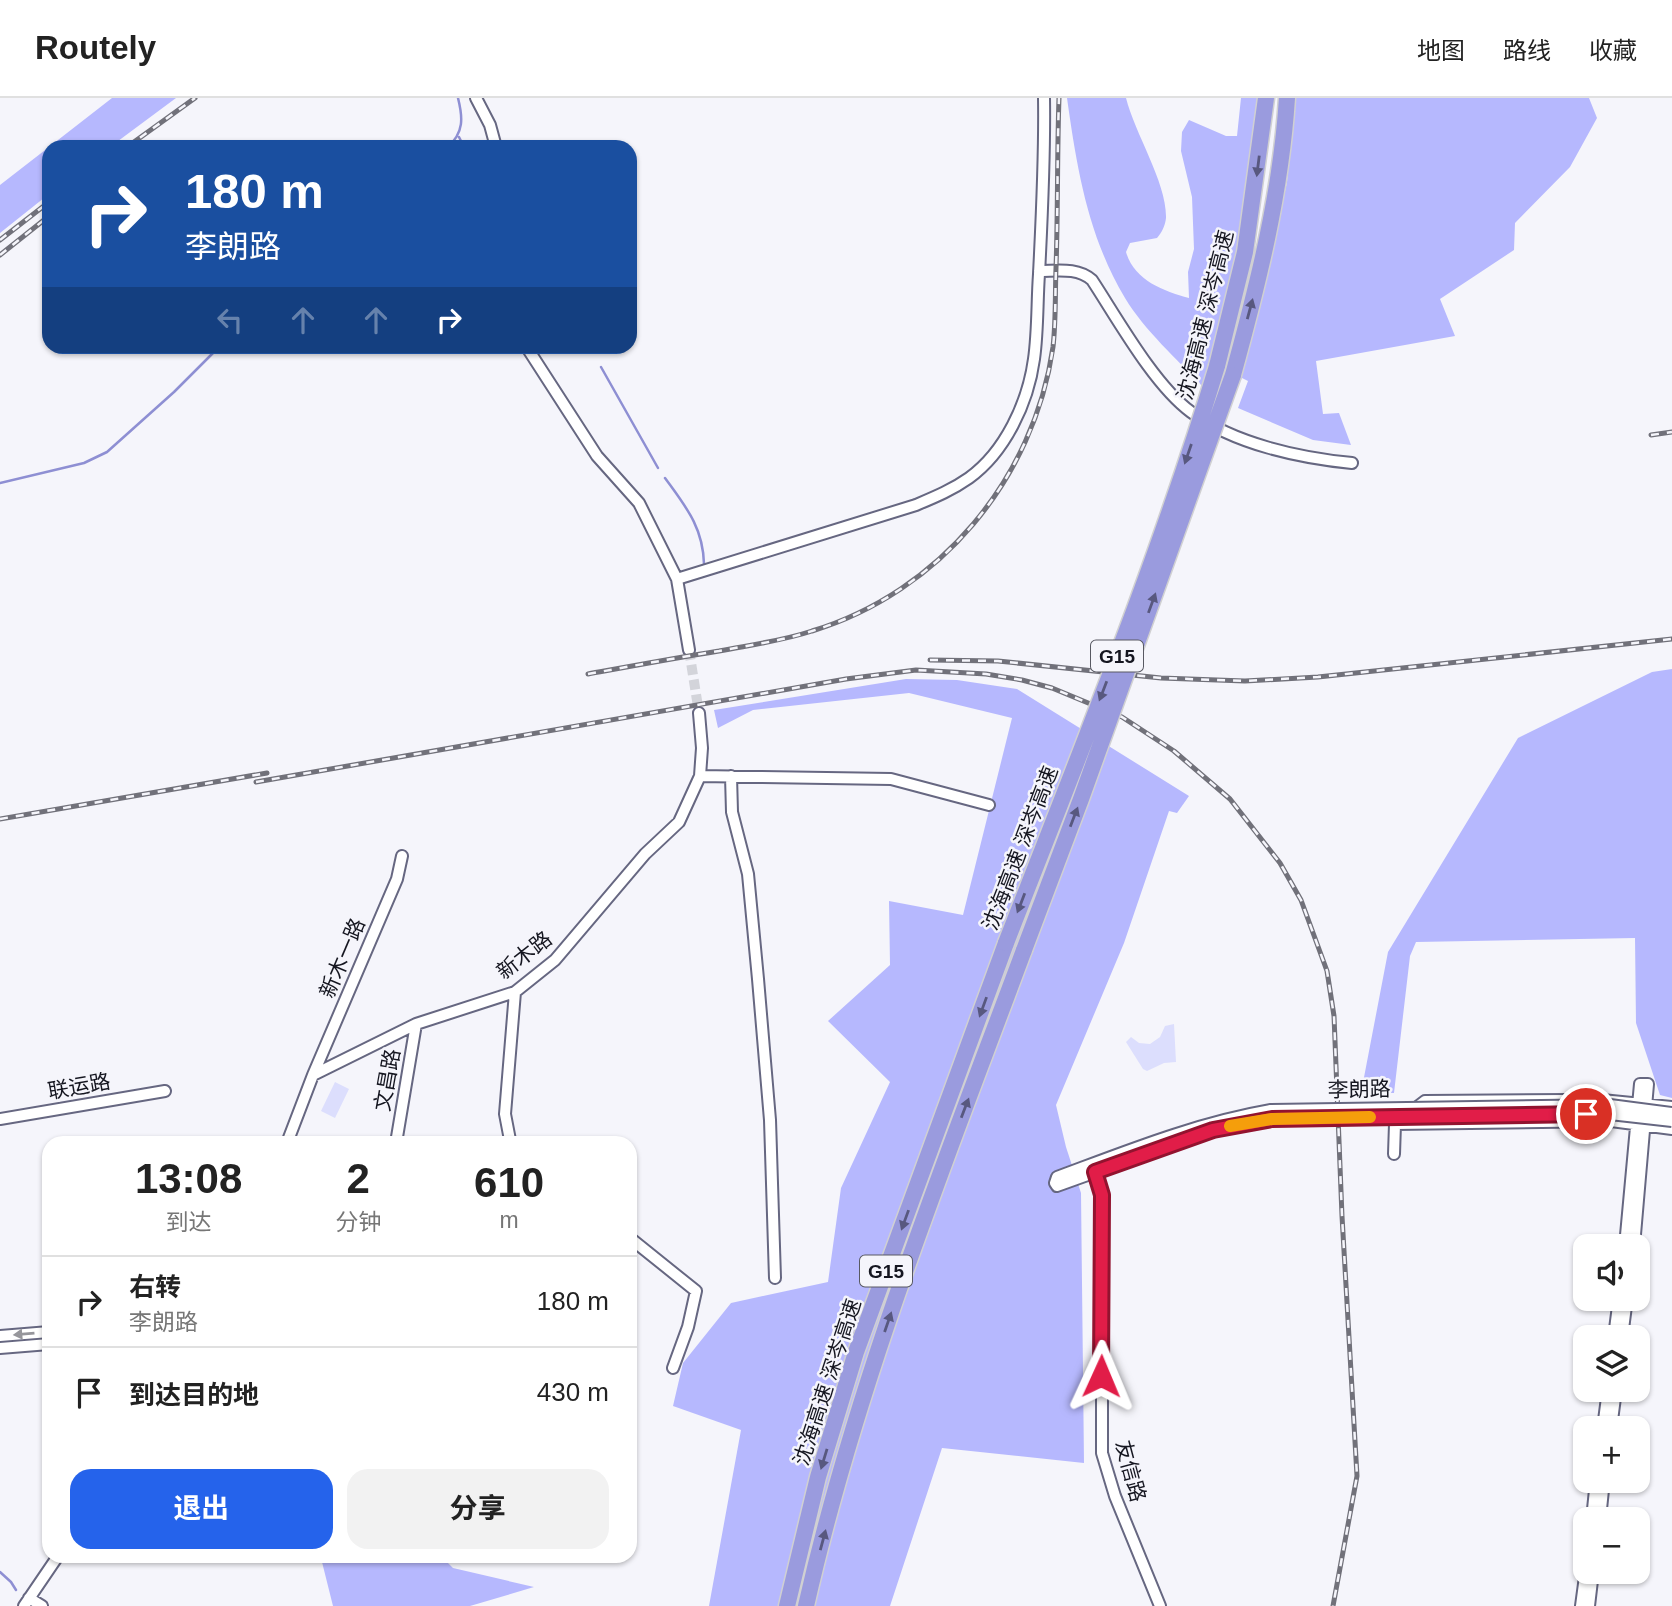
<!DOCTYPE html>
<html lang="zh">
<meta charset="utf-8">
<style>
:root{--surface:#fff;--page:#f2f2f2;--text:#222;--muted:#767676;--line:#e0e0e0;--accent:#2563eb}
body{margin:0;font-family:Helvetica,"Noto Sans SC",sans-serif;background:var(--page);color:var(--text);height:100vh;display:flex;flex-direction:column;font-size:26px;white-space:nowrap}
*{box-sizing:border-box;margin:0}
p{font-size:23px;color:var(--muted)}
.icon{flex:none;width:38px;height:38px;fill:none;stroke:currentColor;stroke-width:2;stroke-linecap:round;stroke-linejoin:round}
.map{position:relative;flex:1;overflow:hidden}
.side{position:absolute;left:42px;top:1038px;width:595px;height:427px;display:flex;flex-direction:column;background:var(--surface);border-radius:21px;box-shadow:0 2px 5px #0004}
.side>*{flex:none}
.banner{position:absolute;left:42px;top:42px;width:595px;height:214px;border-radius:21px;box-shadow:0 2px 5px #0004;background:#1a4fa0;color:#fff;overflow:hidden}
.fabs{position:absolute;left:1573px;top:1136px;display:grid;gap:14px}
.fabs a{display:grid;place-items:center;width:77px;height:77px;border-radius:14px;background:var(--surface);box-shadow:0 2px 5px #0004;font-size:35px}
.pin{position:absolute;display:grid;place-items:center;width:60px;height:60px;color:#fff;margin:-30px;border:4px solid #fff;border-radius:50%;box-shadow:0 2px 7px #0007}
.me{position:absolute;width:77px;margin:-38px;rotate:1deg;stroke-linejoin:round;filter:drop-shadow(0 0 5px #0008)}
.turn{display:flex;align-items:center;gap:24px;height:147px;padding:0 28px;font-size:32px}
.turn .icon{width:91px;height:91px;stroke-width:2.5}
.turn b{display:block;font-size:49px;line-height:60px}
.lanes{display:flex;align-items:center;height:66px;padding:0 28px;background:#0003;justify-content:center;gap:35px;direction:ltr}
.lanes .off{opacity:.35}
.eta{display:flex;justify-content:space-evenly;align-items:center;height:119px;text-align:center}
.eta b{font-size:42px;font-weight:700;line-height:49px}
.cta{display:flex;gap:14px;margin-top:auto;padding:14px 28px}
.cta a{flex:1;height:80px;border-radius:21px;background:var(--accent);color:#fff;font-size:28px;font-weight:700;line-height:80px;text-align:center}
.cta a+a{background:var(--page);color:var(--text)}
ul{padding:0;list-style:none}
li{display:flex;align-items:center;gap:21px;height:91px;padding:0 28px;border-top:2px solid var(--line)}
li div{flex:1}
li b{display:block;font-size:26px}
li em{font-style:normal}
header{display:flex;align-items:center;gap:42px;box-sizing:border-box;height:98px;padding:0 35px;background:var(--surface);border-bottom:2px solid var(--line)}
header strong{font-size:33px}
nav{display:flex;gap:38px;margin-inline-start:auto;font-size:24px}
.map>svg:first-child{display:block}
</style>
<header>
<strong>Routely</strong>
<nav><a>地图</a><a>路线</a><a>收藏</a></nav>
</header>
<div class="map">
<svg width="1672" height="1508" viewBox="0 0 1672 1508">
<rect width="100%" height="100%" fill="#f5f5fb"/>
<path fill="#dcdefd" d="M1174,926L1176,964L1164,965L1147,973L1143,971L1126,944L1131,939L1139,945L1150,946L1160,939L1165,928Z
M335,984L349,991L335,1020L321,1013Z"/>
<path fill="#b6b8fe" d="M112,0H176L110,49H49Z
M1067,0H1126C1135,36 1167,85 1166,120C1165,128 1162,134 1157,140L1130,145L1126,154C1134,182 1163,193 1189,200L1188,174L1194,151L1192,99L1181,53L1182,34L1189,22L1226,38H1237L1241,0H1260L1242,136L1203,289C1177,261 1145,233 1125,200C1088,138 1077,71 1067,0Z
M1294,0H1589L1597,20L1570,69L1515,125L1514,152L1440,201L1455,238L1316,263L1323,316L1339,315L1351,347L1313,342L1238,310L1248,283L1238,278L1272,154L1287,84Z
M49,49V96L0,135V87Z
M1672,571V1000L1660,997L1636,925L1635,840L1416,844L1410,858L1394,995H1361L1388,854L1518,640L1652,574Z
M906,581L957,582L1017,591L1189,698L1177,715L1169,713L1124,845L1056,1007L1066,1049L1081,1095L1084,1365L942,1350L890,1508H709L741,1332L673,1308L683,1265L731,1205L828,1184L841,1090L890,984L828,923L890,867L889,803L963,817L1012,620L909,595L753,612L718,630L714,612Z
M318,1458H441L453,1470L534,1489L470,1508H333L321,1460Z"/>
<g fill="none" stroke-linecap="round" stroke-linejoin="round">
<path stroke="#8e8fd3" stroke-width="2.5" d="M459,39L464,49
M448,49C464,34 463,20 458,0
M601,269L658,370
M665,380C686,409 703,429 704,466
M0,385L84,365L107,354L174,294L220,248
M0,1474L11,1484L16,1492"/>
<path stroke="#d3d4da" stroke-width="10" stroke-dasharray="10 5" stroke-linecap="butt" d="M689,552L699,615"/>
<defs>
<path id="minor" d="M476,0L490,27L496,49
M1039,173C1057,173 1077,169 1092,182C1117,220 1154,287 1191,314C1234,346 1300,360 1352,365
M526,248L597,358L639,405L677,481L689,552
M677,481L916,407C935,399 952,392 969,380C1005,354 1028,305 1034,261C1038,233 1037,204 1039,176C1042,116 1045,60 1044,0
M700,678L891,681L989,707
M731,678L732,714L748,776L758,881L770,1022L775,1180
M313,977L416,926L515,894L555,862L645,756L679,724L700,678L702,650L699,615
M1602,1002L1672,1009
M1271,1012C1196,1025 1127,1053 1057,1079L1055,1085L1057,1088L1213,1032L1272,1021
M0,1021L165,993
M1395,1026L1425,1003L1568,1002
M1395,1026L1611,1023L1672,1031
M287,1045L313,977L397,781L402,758
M396,1045L416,926
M514,1045L510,1042L505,1016L515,894
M1394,1056L1395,1026
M1095,1074L1102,1097V1355L1115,1398L1160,1508
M630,1140L696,1193L688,1229L673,1270
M1625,1148L1640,986H1648L1634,1148
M0,1238L49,1234
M1614,1239L1619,1200
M1622,1239L1627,1200
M0,1250L49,1246
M1603,1330L1608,1292
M1611,1330L1616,1292
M1592,1421L1596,1382
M1600,1421L1604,1382
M29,1500L42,1508
M24,1508L58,1458
M1581,1508L1586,1471
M1589,1508L1593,1474"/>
<path id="highway" d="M1217,268L1245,154L1266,0
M1233,277C1258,186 1281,95 1287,0
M787,1508L818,1379L856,1254L1006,845
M806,1508C857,1283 944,1067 1024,852"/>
</defs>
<use href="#minor" stroke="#666781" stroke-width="14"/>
<use href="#highway" stroke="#d0d0d2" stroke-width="19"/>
<use href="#minor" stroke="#fff" stroke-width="10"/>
<use href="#highway" stroke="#9a9bde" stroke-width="16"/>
<defs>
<path id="rail" d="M127,49L195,0
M0,142L49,104
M0,157L49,118
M1651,337L1672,334
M930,562L998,563L1161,580L1245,583L1318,579L1672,541
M588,576C632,568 675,560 719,553C750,547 782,543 812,533C940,494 1034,381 1053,249C1056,223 1055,196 1056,170C1058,113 1057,57 1059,0
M256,684L846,581L916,572L986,576L1022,582L1052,590L1122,619L1174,653L1230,701L1280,765L1301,802L1327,873L1334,918L1342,1118L1357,1378L1333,1508
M0,721L267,675"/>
</defs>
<use href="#rail" stroke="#71717a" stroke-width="5"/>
<use href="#rail" stroke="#f5f5fb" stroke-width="2.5" stroke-dasharray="8" stroke-linecap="butt"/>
<defs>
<path id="minor-bridge" d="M1271,1012L1610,1007L1672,1015
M1272,1021L1610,1016L1672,1023"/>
<path id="highway-bridge" d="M1006,845C1080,654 1158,464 1217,268
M1024,852L1081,701L1233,277"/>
</defs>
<use href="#minor-bridge" stroke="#666781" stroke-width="14" stroke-linecap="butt"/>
<use href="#highway-bridge" stroke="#d0d0d2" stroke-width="19" stroke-linecap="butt"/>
<use href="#minor-bridge" stroke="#fff" stroke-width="10"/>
<use href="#highway-bridge" stroke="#9a9bde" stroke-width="16"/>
</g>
<defs><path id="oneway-solid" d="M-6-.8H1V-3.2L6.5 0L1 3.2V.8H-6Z" transform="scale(1.75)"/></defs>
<g fill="#58587f">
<use href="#oneway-solid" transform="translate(1258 68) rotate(97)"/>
<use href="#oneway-solid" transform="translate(1250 211) rotate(-75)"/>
<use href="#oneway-solid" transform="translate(1188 356) rotate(109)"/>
<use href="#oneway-solid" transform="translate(1152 505) rotate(-70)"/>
<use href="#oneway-solid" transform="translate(1103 593) rotate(111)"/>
<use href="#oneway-solid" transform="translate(1074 719) rotate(-69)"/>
<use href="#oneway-solid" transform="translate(1021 805) rotate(111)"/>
<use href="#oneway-solid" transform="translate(983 909) rotate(110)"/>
<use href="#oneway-solid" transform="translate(965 1010) rotate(-69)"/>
<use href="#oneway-solid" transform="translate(905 1122) rotate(110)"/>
<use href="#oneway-solid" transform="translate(888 1224) rotate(-71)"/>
<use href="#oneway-solid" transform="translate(824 1361) rotate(107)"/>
<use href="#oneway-solid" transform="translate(823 1442) rotate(-75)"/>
</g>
<use fill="#96969b" href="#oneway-solid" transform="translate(24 1236) rotate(175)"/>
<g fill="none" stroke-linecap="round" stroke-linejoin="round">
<defs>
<path id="route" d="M1101,1278L1102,1097L1095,1074L1213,1032L1272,1021L1586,1016"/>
</defs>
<use href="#route" stroke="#92132f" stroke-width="18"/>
<use href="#route" stroke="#e11d48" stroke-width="12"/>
<path stroke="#f59e0b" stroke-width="12" d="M1230,1028L1272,1021L1370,1019"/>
</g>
<g text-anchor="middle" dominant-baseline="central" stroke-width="5" stroke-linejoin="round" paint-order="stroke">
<g fill="#f5f5fb" stroke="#585962" stroke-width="2">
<rect x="1091" y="542.5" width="52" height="31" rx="5"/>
<rect x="860" y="1157.5" width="52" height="31" rx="5"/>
</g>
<g font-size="19" font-weight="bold" fill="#151620">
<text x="1117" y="558">G15</text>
<text x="886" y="1173">G15</text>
</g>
<g font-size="21" fill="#151620" stroke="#f5f5fb">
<text transform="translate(1205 217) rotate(-76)">沈海高速 深岑高速</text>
<text transform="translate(1020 750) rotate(-69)">沈海高速 深岑高速</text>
<text transform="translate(524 857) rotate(-38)">新木路</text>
<text transform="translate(342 860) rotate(-67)">新木一路</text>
<text transform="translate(387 982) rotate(-80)">文昌路</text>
<text transform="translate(79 988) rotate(-10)">联运路</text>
<text transform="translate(1359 991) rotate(-1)">李朗路</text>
<text transform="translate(827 1284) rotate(-72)">沈海高速 深岑高速</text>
<text transform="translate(1131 1373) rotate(75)">友信路</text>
</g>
</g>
</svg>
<div class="fabs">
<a><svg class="icon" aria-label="sound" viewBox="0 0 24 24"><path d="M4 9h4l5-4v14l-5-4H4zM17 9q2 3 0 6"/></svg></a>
<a><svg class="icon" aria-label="layers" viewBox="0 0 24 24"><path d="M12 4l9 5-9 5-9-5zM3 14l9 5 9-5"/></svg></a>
<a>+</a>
<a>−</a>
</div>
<div class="pin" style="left:1586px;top:1016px;background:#d93025"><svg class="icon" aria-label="arrive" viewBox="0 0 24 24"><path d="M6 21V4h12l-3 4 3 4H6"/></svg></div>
<svg class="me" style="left:1101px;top:1278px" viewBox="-20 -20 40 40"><path d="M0-17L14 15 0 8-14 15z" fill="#e11d48" stroke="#fff" stroke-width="4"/></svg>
<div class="banner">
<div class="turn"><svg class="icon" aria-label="right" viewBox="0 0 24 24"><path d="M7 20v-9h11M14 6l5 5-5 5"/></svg><div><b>180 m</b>李朗路</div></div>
<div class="lanes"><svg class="icon off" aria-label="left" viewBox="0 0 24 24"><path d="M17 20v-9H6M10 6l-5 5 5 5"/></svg><svg class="icon off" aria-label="ahead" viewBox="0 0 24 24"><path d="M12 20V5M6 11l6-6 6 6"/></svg><svg class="icon off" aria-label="ahead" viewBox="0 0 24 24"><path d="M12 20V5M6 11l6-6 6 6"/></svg><svg class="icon" aria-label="right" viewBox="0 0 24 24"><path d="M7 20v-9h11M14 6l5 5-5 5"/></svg></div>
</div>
<section class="side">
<div class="eta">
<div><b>13:08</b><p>到达</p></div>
<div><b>2</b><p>分钟</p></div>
<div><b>610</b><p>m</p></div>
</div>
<ul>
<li><svg class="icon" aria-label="right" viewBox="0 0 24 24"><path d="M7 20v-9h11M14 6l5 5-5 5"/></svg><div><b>右转</b><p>李朗路</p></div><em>180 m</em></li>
<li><svg class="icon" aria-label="arrive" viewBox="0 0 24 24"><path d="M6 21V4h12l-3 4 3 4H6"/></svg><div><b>到达目的地</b></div><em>430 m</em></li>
</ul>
<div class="cta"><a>退出</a><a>分享</a></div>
</section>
</div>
